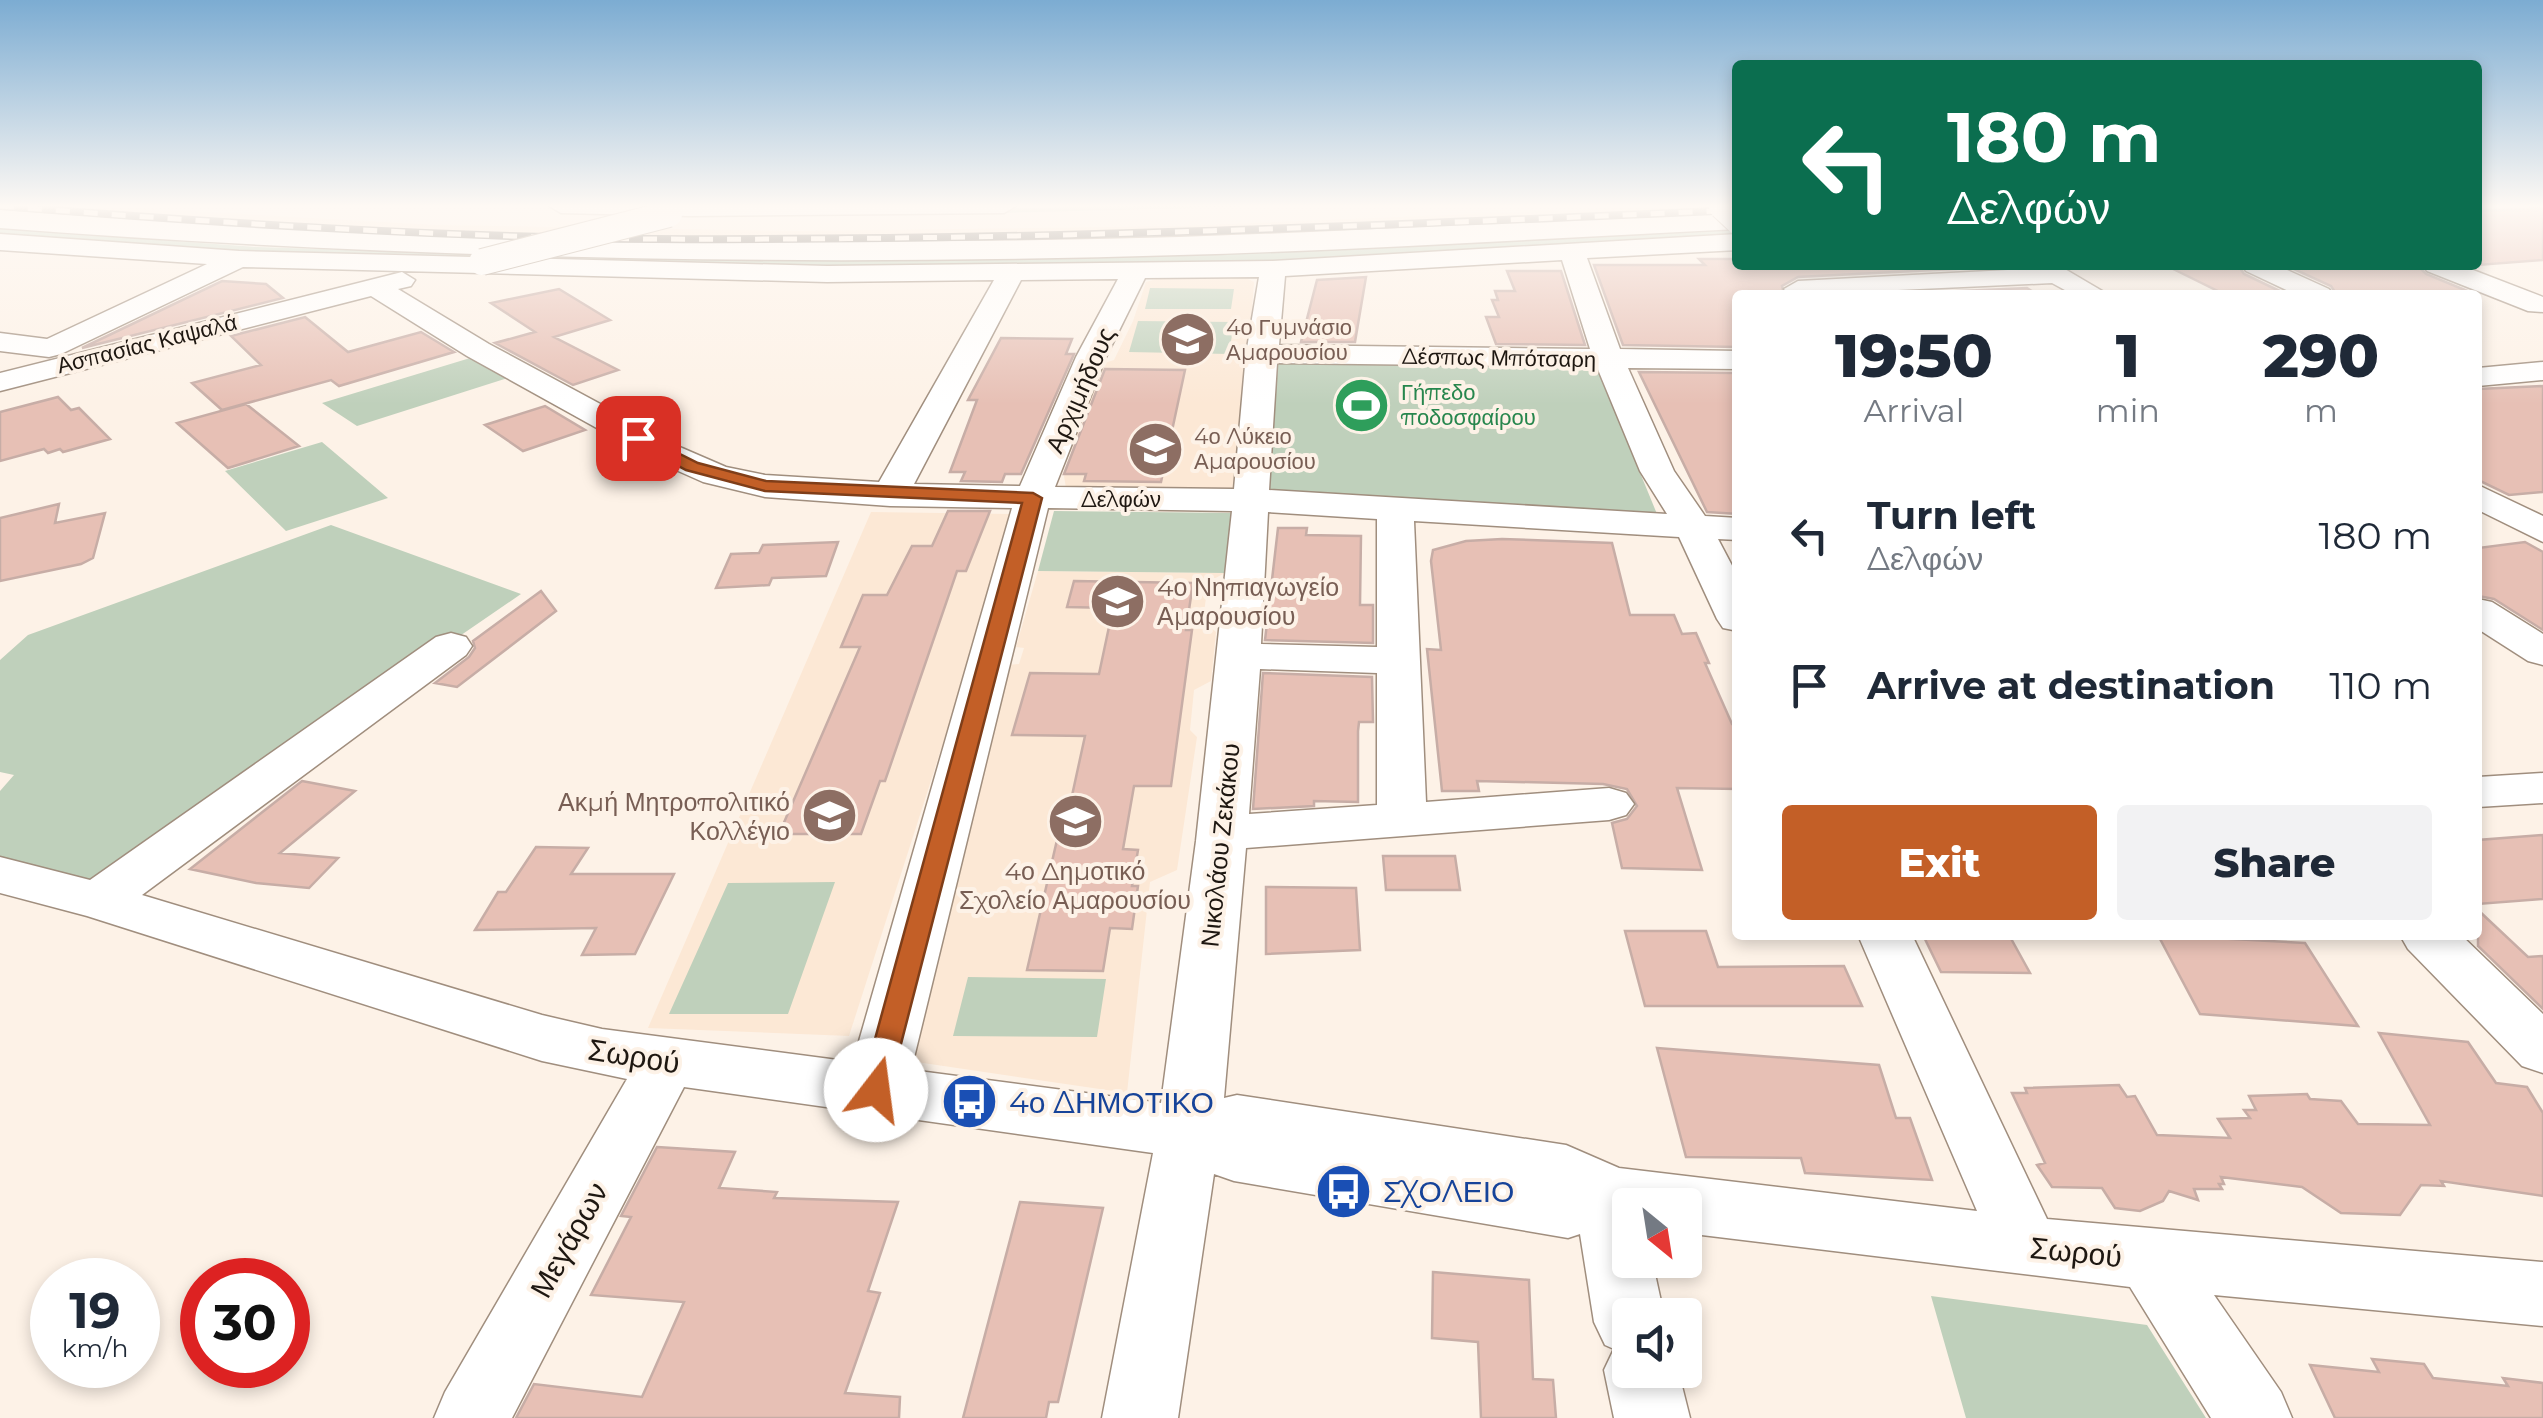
<!DOCTYPE html>
<meta charset="utf-8">
<style>
:root{--surface:#fff;--page:#f2f2f3;--text:#1f2937;--muted:#747a83;--accent:#c35f27}
body{margin:0;font-family:Montserrat,sans-serif;background:var(--page);color:var(--text);height:100vh;display:flex;flex-direction:column;font-size:38px;white-space:nowrap}
*{box-sizing:border-box;margin:0}
p{font-size:32px;color:var(--muted)}
.icon{flex:none;width:55px;height:55px;fill:none;stroke:currentColor;stroke-width:2;stroke-linecap:round;stroke-linejoin:round}
.map{position:relative;flex:1;overflow:hidden}
.side{position:absolute;left:1732px;top:290px;width:750px;height:650px;display:flex;flex-direction:column;background:var(--surface);border-radius:10px;box-shadow:0 5px 15px #0003}
.side>*{flex:none}
.banner{position:absolute;left:1732px;top:60px;width:750px;height:210px;border-radius:10px;box-shadow:0 5px 15px #0003;background:#0b6e4f;color:#fff;overflow:hidden}
.needle{width:65px;rotate:150deg}
.buttons{position:absolute;left:1612px;top:1188px;display:grid;gap:20px}
.buttons a{display:grid;place-items:center;width:90px;height:90px;border-radius:10px;background:var(--surface);box-shadow:0 5px 15px #0003;font-size:50px}
.speed{position:absolute;left:30px;top:1258px;display:flex;gap:20px;font-size:50px;font-weight:700;text-align:center}
.speed>*{display:grid;place-content:center;width:130px;height:130px;border-radius:50%;background:var(--surface);box-shadow:0 5px 15px #0003;line-height:1}
.speed small{font-size:25px;font-weight:400}
.speed .limit{border:15px solid #d22;background:#fff;color:#111}
.pin{position:absolute;display:grid;place-items:center;width:85px;height:85px;color:#fff;margin:-42px;border-radius:20px;box-shadow:0 5px 15px #0006}
.me{position:absolute;width:110px;margin:-55px;rotate:15deg;stroke-linejoin:round;filter:drop-shadow(0 0 8px #0008)}
.turn{display:flex;align-items:center;gap:35px;height:210px;padding:0 50px;font-size:45px}
.turn .icon{width:130px;height:130px;stroke-width:2.5}
.turn b{display:block;font-size:70px;line-height:85px}
.eta{display:flex;justify-content:space-evenly;align-items:center;height:170px;text-align:center}
.eta b{font-size:60px;font-weight:800;line-height:70px}
.action{display:flex;gap:20px;margin-top:auto;padding:20px 50px}
.action a{flex:1;height:115px;border-radius:10px;background:var(--accent);color:#fff;font-size:40px;font-weight:800;line-height:115px;text-align:center}
.action a+a{background:var(--page);color:var(--text)}
ul{padding:0;list-style:none}
li{display:flex;align-items:center;gap:30px;height:150px;padding:0 50px}
li div{flex:1}
li b{display:block;font-size:38px}
li em{font-style:normal}
.map>svg:first-child{display:block}
</style>
<div class="map">
<svg width="2543" height="1418" viewBox="0 0 2543 1418">
<rect width="100%" height="100%" fill="#fdf2e7"/>
<path fill="#fce8d5" d="M0,206H104L434,225L800,231L1183,226L1661,206H1737L1738,214L1184,237L789,243L414,236L90,217L0,209Z
M1157,279L1246,278L1254,282L1246,390L1232,490L1066,488L1064,476L1095,371L1098,365L1114,360L1133,321L1146,282Z
M871,512L1010,514L970,659L849,1036L648,1028Z
M1038,571L1225,573L1208,582L1203,621L1216,632L1211,681L1194,690L1190,730L1197,737L1177,870L1150,882L1127,1093L903,1060L1009,665L1019,664L1024,648L1016,647Z"/>
<path fill="#bfd0bb" d="M1115,206H1264L964,214H700Z
M0,228L257,247L482,254L454,261L247,255L0,238Z
M1728,229L1738,239L1319,266L947,271L507,263L536,255C934,266 1330,250 1728,229Z
M1150,288L1234,289L1231,309H1145Z
M1138,321L1234,322L1229,354L1129,352Z
M480,355L517,375L357,426L322,403Z
M1275,362L1595,363L1657,514L1259,493Z
M322,442L388,498L286,531L225,471Z
M1054,511L1234,513L1225,573L1038,571Z
M331,525L521,594L97,885L0,863V791L14,775L0,772V660L28,635Z
M835,882L788,1014H669L728,883Z
M968,977L1106,979L1097,1037L953,1036Z
M1931,1296L2147,1325L2206,1418H1966Z"/>
<path fill="#e7c0b5" stroke="#c7ada6" stroke-width="2.5" d="M2543,208V260L2478,265V211Z
M1699,259H1735L1738,265L1993,267L1798,277L1782,286L1784,295H1738V347L1623,345L1594,265H1705Z
M2165,265H2238L2244,274L2288,295H2226Z
M2285,265H2417L2426,274L2477,295H2337L2331,286Z
M1507,271H1561L1585,345L1496,344L1486,317H1499L1492,300H1498L1495,291H1515Z
M1366,277L1355,342H1301L1317,280Z
M222,281L266,284L283,298L82,348Z
M2027,288L2038,295H1871Z
M559,289L610,320L554,337L618,370L573,385L495,343L535,332L491,303Z
M305,317L348,352L421,332L454,352L339,386L331,380L222,410L192,383L261,365L231,336Z
M1001,338L1072,339L1066,354H1074L1021,474H1005L1002,482L961,481L965,472H950L977,400H968Z
M1105,369L1185,370L1161,482L1084,481L1086,474H1064Z
M1639,372L1738,373V514L1707,512Z
M2543,386V492L2509,495L2478,480V389Z
M58,397L71,410L79,408L110,439L63,452L60,449L48,453L44,449L0,461V412Z
M246,404L299,446L228,468L177,423Z
M545,406L585,430L523,451L485,425Z
M59,504L55,523L105,513L93,558L81,564L0,581V518Z
M948,511H990L966,571H957L885,781H880L861,834H779L860,647H841L863,595H887L912,546H932Z
M1278,528H1307L1306,535L1361,536L1360,605H1373V643L1265,640Z
M1502,539L1612,543L1630,615H1674L1682,634L1696,633L1709,663H1705L1732,724H1738V789L1677,788L1702,870L1622,868L1612,823L1627,819L1637,806L1627,789L1603,784L1477,781L1479,791H1442L1427,649L1441,650L1431,561L1433,550L1466,541Z
M838,542L826,576L772,578L769,585L716,588L731,554L759,553L763,545Z
M2525,542L2543,552V630L2494,599L2478,596V548Z
M1074,581L1193,583L1186,630H1192L1171,786H1134L1123,849L1138,850L1132,886H1138L1132,929L1110,928L1103,971L1027,970L1063,814H1068L1085,736L1012,735L1030,673L1099,674L1113,608L1067,607Z
M541,591L556,611L457,687L435,683L469,657L475,648L473,641Z
M1263,673L1372,677L1373,722H1359L1358,731V802L1314,801V806L1253,809Z
M302,781L355,791L280,853L338,858L309,888L256,883L190,869Z
M2543,835V899L2478,904V840Z
M536,847L588,848L571,874H674L635,954L582,955L596,928L475,930L498,892H506Z
M1383,856H1455L1460,890H1386Z
M1266,887L1356,888L1360,950L1266,954Z
M2478,910L2528,957L2543,956V1009L2478,946Z
M1625,931H1706L1718,967L1844,966L1862,1006H1645Z
M1923,935H2009L2030,973L1941,972Z
M2158,935L2305,943L2358,1026L2200,1014Z
M2379,1033L2468,1042L2496,1083L2527,1087L2543,1113V1196L2441,1181L2444,1186L2421,1185L2400,1215L2341,1213L2302,1187L2221,1177L2224,1184H2219L2222,1189H2194L2198,1200L2169,1191L2163,1201L2140,1211L2115,1208L2102,1188L2052,1187L2037,1165L2045,1163L2012,1093H2027L2025,1088L2119,1085L2127,1097L2135,1096L2157,1135L2230,1138L2218,1119L2250,1118L2244,1110H2256L2249,1096L2307,1094L2310,1099L2341,1101L2358,1124L2430,1125Z
M1657,1048L1879,1065L1896,1118H1910L1932,1180L1805,1173L1801,1158L1686,1157Z
M657,1147L735,1152L719,1188L777,1192L774,1198L898,1202L868,1291L880,1293L845,1393L900,1397L899,1418H516L534,1384L642,1397L684,1302L591,1295L631,1217L621,1216Z
M1020,1202L1103,1208L1058,1402H1049L1046,1418H963Z
M1433,1272L1529,1280L1533,1379L1553,1380L1556,1418H1481L1478,1342L1432,1338Z
M2372,1359L2424,1364L2433,1378L2508,1386L2503,1378L2543,1383V1418H2335L2310,1365L2379,1372Z"/>
<g fill="none" stroke-linecap="round" stroke-linejoin="round">
<defs>
<path id="minor" d="M549,206H1016L1004,213L690,216L561,213Z
M0,234L239,251L827,266L1273,261L1738,234V250L1587,258L1620,349L1738,351V369L1628,368L1674,471L1705,516L1738,518V540L1718,539L1738,577V631L1723,628L1717,619L1679,537L1414,521L1426,802L1609,788L1626,793L1634,804L1626,815L1609,820L1246,848L1224,1098L1237,1095L1566,1145L1619,1168L1977,1211L1858,935H1912L2047,1219L2543,1262V1326L2214,1295L2281,1392L2292,1418H2211L2130,1287L1685,1233V1205H1630V1260H1652L1664,1315H1630V1370H1678L1690,1418H1614L1604,1370L1614,1349L1605,1345L1594,1322L1580,1234L1568,1238L1234,1181L1214,1174L1178,1418H1102L1153,1153L684,1087L512,1418H434L445,1392L627,1079L542,1061L87,916L0,893V857L90,880L436,637L451,633L466,637L472,646L466,655L142,895L542,1015L602,1029L853,1062L1012,508L890,506L765,497L703,482L658,462L467,356L371,296L0,391V373L402,272L415,280L411,286L398,289L489,344L682,448L726,467L765,475L879,482L994,280L827,282L243,267L61,354L49,357L0,351V333L47,339L207,264L0,250ZM1562,260L1590,349L1279,345L1285,276ZM1259,277L1246,354L1234,489L1055,487L1106,357L1145,278ZM1118,279L1076,357L1020,486L914,484L1021,280ZM1277,363L1597,367L1640,471L1667,514L1269,490ZM1048,508L1232,511L1196,841L1161,1103L911,1070ZM1268,512L1377,519V647L1261,644ZM1260,669L1377,673V805L1249,814Z
M2025,265H2058L2109,295H2074L2052,283L1789,295L1784,289L1798,281L2027,269Z
M2242,265H2276L2329,289L2333,295H2297L2246,271Z
M2423,265H2460L2543,297V312L2528,311L2427,271Z
M2543,362V380L2478,386V368Z
M2478,485L2543,516V542L2478,510Z
M2478,599L2492,602L2543,634V665L2528,661L2478,629Z
M2543,773V803L2478,807V777Z
M2400,935H2461L2543,1014V1073L2522,1066L2408,949Z"/>
<path id="highway" d="M0,210C392,239 786,248 1179,237C1365,231 1551,220 1738,211V229C1551,238 1365,250 1179,255C786,267 392,258 0,228Z"/>
</defs>
<use href="#minor" stroke="#a08e7e" stroke-width="3"/>
<use href="#highway" stroke="#a08e7e" stroke-width="3"/>
<use href="#minor" fill="#fff" fill-rule="evenodd"/>
<use href="#highway" fill="#fff" fill-rule="evenodd"/>
<defs>
<path id="rail" d="M0,206C218,223 436,237 655,239C1016,241 1377,226 1738,210"/>
</defs>
<use href="#rail" stroke="#675f57" stroke-width="8"/>
<use href="#rail" stroke="#fdf2e7" stroke-width="5" stroke-dasharray="14" stroke-linecap="butt"/>
<defs>
<path id="minor-bridge" d="M1722,206L1738,221
M482,262L669,214"/>
</defs>
<use href="#minor-bridge" stroke="#a08e7e" stroke-width="28" stroke-linecap="butt"/>
<use href="#minor-bridge" stroke="#fff" stroke-width="26"/>
</g>
<linearGradient id="sky" x2="0" y2="1"><stop stop-color="#7cacd2"/><stop offset="0.51" stop-color="#fef9f4"/><stop offset="1" stop-color="#fef9f4" stop-opacity="0"/></linearGradient>
<rect width="2543" height="404" fill="url(#sky)"/>
<path fill="#c35f27" stroke="#7f3e19" stroke-width="2.5" d="M638,433L698,463L766,481L1033,493L1042,498L887,1098L876,1102L865,1098L861,1090L1022,503L765,491L686,470L632,441L629,438Z"/>
<defs>
<symbol id="school-disc" viewBox="-11 -11 22 22"><circle r="9.5" fill="#8d6e63" stroke="#fdf2e7"/><path d="M0-5L7-2L0 1L-7-2ZM-4 1L0 2.5L4 1V4Q0 6-4 4Z" fill="#fff"/></symbol>
<symbol id="stadium-disc" viewBox="-11 -11 22 22"><circle r="9.5" fill="#2e9e5b" stroke="#fdf2e7"/><path d="M0-5a6.5 5 0 1 0 0 10a6.5 5 0 1 0 0-10ZM-3.5-1.8h7v3.6h-7Z" fill="#fff"/></symbol>
<symbol id="university-disc" viewBox="-11 -11 22 22"><circle r="9.5" fill="#8d6e63" stroke="#fdf2e7"/><path d="M0-5L7-2L0 1L-7-2ZM-4 1L0 2.5L4 1V4Q0 6-4 4Z" fill="#fff"/></symbol>
<symbol id="bus-disc" viewBox="-11 -11 22 22"><circle r="9.5" fill="#1a4fb4" stroke="#fdf2e7"/><path d="M-5-6H5V4H4V6H2V4H-2V6H-4V4H-5ZM-3.5-4V0h7V-4ZM-3.5 1.2v1.5H-2V1.2ZM2 1.2v1.5H3.5V1.2Z" fill="#fff"/></symbol>
</defs>
<g fill-rule="evenodd">
<use href="#school-disc" x="1156" y="308" width="63" height="63"/>
<use href="#stadium-disc" x="1330" y="374" width="63" height="63"/>
<use href="#school-disc" x="1124" y="418" width="63" height="63"/>
<use href="#school-disc" x="1086" y="570" width="63" height="63"/>
<use href="#university-disc" x="798" y="784" width="63" height="63"/>
<use href="#school-disc" x="1044" y="790" width="63" height="63"/>
<use href="#bus-disc" x="938" y="1070" width="63" height="63"/>
<use href="#bus-disc" x="1312" y="1160" width="63" height="63"/>
</g>
<g text-anchor="middle" dominant-baseline="central" stroke-width="8" stroke-linejoin="round" paint-order="stroke">
<g font-size="22" fill="#785e54" stroke="#fdf2e7" text-anchor="start">
<text x="1226" y="327">4ο Γυμνάσιο<tspan x="1226" dy="25">Αμαρουσίου</tspan></text>
<text x="1194" y="436">4ο Λύκειο<tspan x="1194" dy="25">Αμαρουσίου</tspan></text>
</g>
<g font-size="22" fill="#1e1711" stroke="#fdf2e7">
<text transform="translate(147 344) rotate(-14)">Ασπασίας Καψαλά</text>
<text transform="translate(1499 358) rotate(1)">Δέσπως Μπότσαρη</text>
<text x="1121" y="499">Δελφών</text>
</g>
<g font-size="22" fill="#27864d" stroke="#fdf2e7" text-anchor="start">
<text x="1401" y="392">Γήπεδο<tspan x="1401" dy="25">ποδοσφαίρου</tspan></text>
</g>
<g font-size="25" fill="#1e1711" stroke="#fdf2e7">
<text transform="translate(1080 390) rotate(-66)">Αρχιμήδους</text>
<text transform="translate(1220 845) rotate(-84)">Νικολάου Ζεκάκου</text>
</g>
<g font-size="25" fill="#785e54" stroke="#fdf2e7" text-anchor="start">
<text x="1157" y="587">4ο Νηπιαγωγείο<tspan x="1157" dy="29">Αμαρουσίου</tspan></text>
<text x="790" y="802" text-anchor="end">Ακμή Μητροπολιτικό<tspan x="790" dy="29">Κολλέγιο</tspan></text>
<text x="1075" y="871" text-anchor="middle">4ο Δημοτικό<tspan x="1075" dy="29">Σχολείο Αμαρουσίου</tspan></text>
</g>
<g font-size="30" fill="#1e1711" stroke="#fdf2e7">
<text transform="translate(634 1056) rotate(9)">Σωρού</text>
<text transform="translate(569 1240) rotate(-61)">Μεγάρων</text>
<text transform="translate(2076 1252) rotate(6)">Σωρού</text>
</g>
<g font-size="30" fill="#164399" stroke="#fdf2e7" text-anchor="start">
<text x="1009" y="1102">4ο ΔΗΜΟΤΙΚΟ</text>
<text x="1383" y="1191">ΣΧΟΛΕΙΟ</text>
</g>
</g>
</svg>
<div class="buttons">
<a><svg class="needle" viewBox="-14 -14 28 28"><path d="M0-13l5 13h-10z" fill="#e53935"/><path d="M0 13l5-13h-10z" fill="#747a83"/></svg></a>
<a><svg class="icon" aria-label="sound" viewBox="0 0 24 24"><path d="M4 9h4l5-4v14l-5-4H4zM17 9q2 3 0 6"/></svg></a>
</div>
<div class="speed"><div>19<small>km/h</small></div><div class="limit">30</div></div>
<div class="pin" style="left:638px;top:438px;background:#d93025"><svg class="icon" aria-label="arrive" viewBox="0 0 24 24"><path d="M6 21V4h12l-3 4 3 4H6"/></svg></div>
<svg class="me" style="left:876px;top:1090px" viewBox="-20 -20 40 40"><circle r="19" fill="#fff"/><path d="M0-13L10 11 0 6-10 11z" fill="#c35f27"/></svg>
<div class="banner">
<div class="turn"><svg class="icon" aria-label="left" viewBox="0 0 24 24"><path d="M17 20v-9H6M10 6l-5 5 5 5"/></svg><div><b>180 m</b>Δελφών</div></div>
</div>
<section class="side">
<div class="eta">
<div><b>19:50</b><p>Arrival</p></div>
<div><b>1</b><p>min</p></div>
<div><b>290</b><p>m</p></div>
</div>
<ul>
<li><svg class="icon" aria-label="left" viewBox="0 0 24 24"><path d="M17 20v-9H6M10 6l-5 5 5 5"/></svg><div><b>Turn left</b><p>Δελφών</p></div><em>180 m</em></li>
<li><svg class="icon" aria-label="arrive" viewBox="0 0 24 24"><path d="M6 21V4h12l-3 4 3 4H6"/></svg><div><b>Arrive at destination</b></div><em>110 m</em></li>
</ul>
<div class="action"><a>Exit</a><a>Share</a></div>
</section>
</div>
